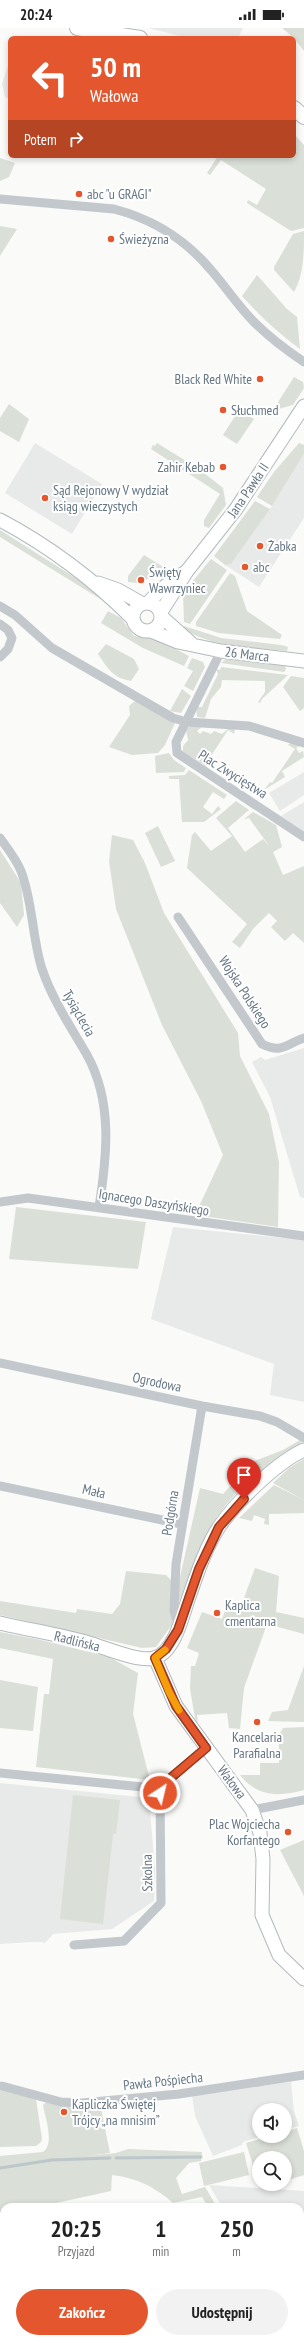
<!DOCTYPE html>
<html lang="pl">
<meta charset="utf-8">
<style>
:root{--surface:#fff;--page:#f2f2f2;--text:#222;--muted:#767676;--accent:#e4572e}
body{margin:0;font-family:"PT Sans Narrow",sans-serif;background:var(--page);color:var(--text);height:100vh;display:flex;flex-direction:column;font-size:15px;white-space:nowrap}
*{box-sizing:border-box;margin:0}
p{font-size:13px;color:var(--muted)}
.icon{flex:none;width:22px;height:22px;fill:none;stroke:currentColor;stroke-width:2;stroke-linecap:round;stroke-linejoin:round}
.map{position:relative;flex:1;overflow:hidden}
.drawer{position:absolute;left:0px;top:2175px;width:304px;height:140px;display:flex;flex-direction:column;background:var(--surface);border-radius:12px 12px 0 0;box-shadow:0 2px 6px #0003}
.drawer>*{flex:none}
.banner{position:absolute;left:8px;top:8px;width:288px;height:122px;border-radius:6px;box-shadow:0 2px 6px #0003;background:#e4572e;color:#fff;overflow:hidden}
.fabs{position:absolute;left:252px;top:2075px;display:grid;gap:8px}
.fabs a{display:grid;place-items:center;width:40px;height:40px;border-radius:50%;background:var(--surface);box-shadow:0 2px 6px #0003;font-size:20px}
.pin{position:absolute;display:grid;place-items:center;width:34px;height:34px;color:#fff;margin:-41px -17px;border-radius:50% 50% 50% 0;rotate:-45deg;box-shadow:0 0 4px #0007}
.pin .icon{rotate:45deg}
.me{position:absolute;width:44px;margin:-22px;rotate:35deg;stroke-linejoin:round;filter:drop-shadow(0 0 3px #0008)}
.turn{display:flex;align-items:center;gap:14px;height:84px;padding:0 16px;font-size:18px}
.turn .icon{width:52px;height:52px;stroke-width:2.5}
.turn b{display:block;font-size:28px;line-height:34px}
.then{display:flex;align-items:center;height:38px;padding:0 16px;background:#0003;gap:8px;font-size:15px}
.eta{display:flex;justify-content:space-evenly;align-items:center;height:68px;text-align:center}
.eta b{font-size:24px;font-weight:600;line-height:28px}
.cta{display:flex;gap:8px;margin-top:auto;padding:8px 16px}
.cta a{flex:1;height:46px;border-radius:24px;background:var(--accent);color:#fff;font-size:16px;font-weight:600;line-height:46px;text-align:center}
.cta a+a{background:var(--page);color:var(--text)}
.status{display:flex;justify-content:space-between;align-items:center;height:28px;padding:0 20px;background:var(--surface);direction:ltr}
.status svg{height:11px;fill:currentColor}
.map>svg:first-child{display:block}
</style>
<div class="status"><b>20:24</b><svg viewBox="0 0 49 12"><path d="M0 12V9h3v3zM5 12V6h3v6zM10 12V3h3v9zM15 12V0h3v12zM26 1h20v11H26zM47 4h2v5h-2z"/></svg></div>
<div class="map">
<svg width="304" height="2315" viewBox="0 0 304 2315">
<rect width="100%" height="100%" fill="#fafaf8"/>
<path fill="#e8e9e9" d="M148,0H243L238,10H188Z
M10,31V71L5,69L2,56Z
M35,415L102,456L72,506L5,465Z
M304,426V490L259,559L225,537L231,536L272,478Z
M304,744V767L280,783L269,765Z
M304,774V804L281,788Z
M304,1020V1170L300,1169L270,1069L252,1034L261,1029L265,1032Z
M173,1199L304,1212V1374L270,1367L274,1336L151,1291Z
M0,1755L149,1770L155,1843L154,1873L112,1901L53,1906L44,1916L43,1914H33L0,1916Z
M291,2054L294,2083L299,2098L285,2102V2082H259V2108H263L243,2114L242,2117L213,2128L195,2088L192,2067Z
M209,2157L304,2163V2208H300V2179H222Z
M300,2224H304V2285L300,2286Z"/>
<path fill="#dadfd7" d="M282,0H304V23L294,10Z
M294,106L304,117V200L291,203L247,175L248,172L257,177L266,161L221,132L210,147L207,145L218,128H294Z
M0,130L15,135L9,149L0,153Z
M0,198L17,201L0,228Z
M304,203C304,223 304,247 294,264L274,242V239L293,206Z
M257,247L287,281L297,289L300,321C278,305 260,288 242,268Z
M294,349L303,354L304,360L293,377L278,381L275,379Z
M9,376L29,391L19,414L0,403V390Z
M239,382L254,391L237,416L223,407Z
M157,415L199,441L223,460L226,477L209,500L204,498V492L220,466L151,421L153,417L155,418Z
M299,415L304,417V426L272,478L257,469L274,444Z
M255,473L270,481L231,536L225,537L214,528Z
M0,502L90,559L110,577L0,509Z
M144,527L165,540L144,553L140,549L137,550L138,555L128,554V548Z
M211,531L227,542L190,596L184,594L183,565Z
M230,545L235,548L247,583L282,607L280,611L219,605L196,598V594Z
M108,583L121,590L134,608L157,611L189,628L184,638L143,620L101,595Z
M184,598L221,610L281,617L288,619L287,623C252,619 212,620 182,600Z
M106,616L134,631L139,641L131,653C113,650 108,641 98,626Z
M192,630L203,634L205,639L193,663L184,658L193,643L187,640Z
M226,631L285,638L286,641L284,644L221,635Z
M221,639L288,647L262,671L260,675L258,674L265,664V653L222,652L221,659L211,671L205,690L197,689L196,679H202L218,646L216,641L220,642Z
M291,648L304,650V680L300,683L283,659Z
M182,661L191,668L181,685L170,683Z
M135,673L175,695L165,717L158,725L132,727L109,719L130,687L129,678Z
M190,698H203L197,703L200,706L203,703L211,706L214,703L222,706L229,700L235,701L234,706L228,702L205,737L210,742H206L204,737L190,728L185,729L180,723L183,722V718L188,712L186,702Z
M291,714L303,716L296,720L299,725L303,723L304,729L282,743L285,749L264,762L270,754L272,755L295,721L288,717Z
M169,725L174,732L186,740L184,744L156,745L155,728Z
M189,742L227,767L224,771L213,764L203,779L212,786L218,778L221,781L204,794H182L179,751H169V748L185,747Z
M236,773L249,782L228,800L245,824L263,811L270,819L249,790L244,791L253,784L276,797L282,819L273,824L283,847L304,838V915L293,905L285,913L271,899L277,893L269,885L253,901L240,920L232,914L247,896L187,840L192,807L195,804L211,823L232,808L216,790Z
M158,798L175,833L161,839L145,805Z
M112,807L133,812L145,835L164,885L238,1005L240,1028L269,1086L279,1134L278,1199L195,1187L223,1127L201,1073L162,997L116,881L109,833Z
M0,822L21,855L24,887L17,899L0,875Z
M16,1179L146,1194L138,1241L9,1231Z
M300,1412L302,1415C270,1434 238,1458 217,1489C199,1517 189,1549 177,1579L178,1558L200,1460L223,1466L252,1434L283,1422Z
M304,1431V1472L273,1455L289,1440Z
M274,1457L304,1472V1485L269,1486V1497L264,1496L265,1491L254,1487L252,1493L239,1490Z
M255,1540L279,1548L276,1584L304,1590V1606L267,1596L244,1660L240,1701L229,1700L227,1685L197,1687L198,1695L195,1690L190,1661L191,1638H195L199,1625L187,1620L202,1584L222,1591L227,1577L240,1581Z
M126,1543L166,1547L172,1553L173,1595L156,1619L142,1620L0,1587V1573L76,1585L77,1581L112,1586L120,1576Z
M0,1604L41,1612L109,1629L138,1645L133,1686L150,1752L36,1739L44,1666H49L53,1631L0,1620Z
M304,1638V1694L268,1693L272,1684L288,1682Z
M0,1652L38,1659L33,1703L0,1700Z
M304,1699V1762C279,1769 257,1769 240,1747H260V1735H279V1707L283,1700Z
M73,1767L120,1772L116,1806H113L103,1896L60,1891Z
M304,1812V1868L280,1822Z
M0,2062L36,2071L42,2111L41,2114L36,2118L0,2119Z
M46,2074L74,2078L75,2082L101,2081L110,2125L86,2128L116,2125L128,2121L202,2124L201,2133L189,2135L176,2150L182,2166L205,2159L217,2179H208L202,2169L173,2175C154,2158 136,2150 112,2147L111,2163L38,2179H4V2192L0,2194V2128L43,2124C55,2116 45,2089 43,2077Z
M297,2100L304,2123V2147L285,2153V2130H259V2156H274L260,2160L246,2115L270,2108H285V2104Z
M244,2124L249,2147L204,2158L199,2135Z"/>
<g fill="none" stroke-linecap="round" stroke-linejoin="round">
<path stroke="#bbc7cb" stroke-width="3" d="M116,2130L201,2129
M0,2140L52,2132L110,2130"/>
<defs>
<path id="secondary" d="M0,492C49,518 93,551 133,591
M98,555L118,562L141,575
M149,574L161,561L184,545
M133 589a14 14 0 1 1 28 0a14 14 0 1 1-28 0Z
M161,584L187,543L236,481L304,378
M162,589L191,615
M151,603L178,614L221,623L304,633
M0,1595C30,1602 60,1607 89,1615C106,1620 138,1634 154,1630C176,1624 183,1584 190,1566C198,1543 206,1519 219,1499C236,1474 277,1434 304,1422
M155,1630L176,1678L252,1782L260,1805L263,1831L262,1887L279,1927L304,1951"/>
<path id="primary" d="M77,0L140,10
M294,80L304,89"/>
</defs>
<use href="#secondary" stroke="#b3babf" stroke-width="15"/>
<use href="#primary" stroke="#b5babe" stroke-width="16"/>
<path stroke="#c3c8cc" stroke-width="9" d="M0,171L114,181C152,191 186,212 211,242C226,259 238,278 254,294C269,309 286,322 304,334
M0,578L15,587L52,620L173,690L187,694L249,698L304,715
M0,596L8,602L12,610L8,621L0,629
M221,623L176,714L177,725L304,809
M0,810C8,821 16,831 21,843C33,874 32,910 42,941C53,973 71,999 87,1027C113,1074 107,1128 99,1179
M178,889L262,1016C282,1026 286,1016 304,1010
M0,1174L28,1170L304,1208
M0,1335L202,1378L260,1388L277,1394L304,1410
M0,1458L181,1496
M181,1595L176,1590L174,1582L176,1536L202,1378
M0,1745L153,1760L160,1759L206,1720
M252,1782L304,1772
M74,1917L124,1913L161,1875L160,1759
M2,2058L61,2074L82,2075L179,2066L304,2047
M98,2311L99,2315
M71,2315L85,2311"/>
<use href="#secondary" stroke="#fff" stroke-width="13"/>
<use href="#primary" stroke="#fff" stroke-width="14"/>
</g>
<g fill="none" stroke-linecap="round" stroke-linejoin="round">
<defs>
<path id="route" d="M160,1765V1759L206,1720L176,1678L155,1630L166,1621L178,1602L199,1541L219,1499L244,1471"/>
</defs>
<use href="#route" stroke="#94391e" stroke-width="10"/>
<use href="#route" stroke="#e4572e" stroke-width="7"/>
<path stroke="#f59e0b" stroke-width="7" d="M165,1622L155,1630L169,1664L179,1682"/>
</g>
<g fill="#e4572e" stroke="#fff" stroke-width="1.5">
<circle cx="79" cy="166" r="4"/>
<circle cx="111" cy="211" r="4"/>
<circle cx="260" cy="351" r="4"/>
<circle cx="223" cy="382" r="4"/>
<circle cx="223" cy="439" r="4"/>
<circle cx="45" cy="470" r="4"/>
<circle cx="260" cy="518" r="4"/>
<circle cx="245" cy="539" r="4"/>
<circle cx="141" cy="552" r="4"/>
<circle cx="217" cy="1585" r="4"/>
<circle cx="257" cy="1694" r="4"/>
<circle cx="288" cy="1804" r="4"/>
<circle cx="64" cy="2084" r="4"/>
</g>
<g text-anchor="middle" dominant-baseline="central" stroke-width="4" stroke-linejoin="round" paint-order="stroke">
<g font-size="14" fill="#657683" stroke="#fff" text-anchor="start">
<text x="87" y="166">abc "u GRAGI"</text>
<text x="119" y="211">Świeżyzna</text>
<text x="252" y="351" text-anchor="end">Black Red White</text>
<text x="231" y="382">Słuchmed</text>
<text x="215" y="439" text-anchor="end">Zahir Kebab</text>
<text x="53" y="462">Sąd Rejonowy V wydział<tspan x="53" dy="16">ksiąg wieczystych</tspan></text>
<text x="268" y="518">Żabka</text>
<text x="253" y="539">abc</text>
<text x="149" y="544">Święty<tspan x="149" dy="16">Wawrzyniec</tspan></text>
<text x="225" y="1577">Kaplica<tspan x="225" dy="16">cmentarna</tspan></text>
<text x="257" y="1709" text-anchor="middle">Kancelaria<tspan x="257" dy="16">Parafialna</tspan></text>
<text x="280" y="1796" text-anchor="end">Plac Wojciecha<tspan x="280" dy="16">Korfantego</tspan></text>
<text x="72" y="2076">Kapliczka Świętej<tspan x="72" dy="16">Trójcy „na mnisim”</tspan></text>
</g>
<g font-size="14" fill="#657683" stroke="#fff">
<text transform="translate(248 462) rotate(-56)">Jana Pawła II</text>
<text transform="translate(247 626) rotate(7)">26 Marca</text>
<text transform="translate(233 746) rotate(32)">Plac Zwycięstwa</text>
<text transform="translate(245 964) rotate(57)">Wojska Polskiego</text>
<text transform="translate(79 985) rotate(60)">Tysiąclecia</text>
<text transform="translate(154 1174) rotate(9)">Ignacego Daszyńskiego</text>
<text transform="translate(157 1354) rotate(12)">Ogrodowa</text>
<text transform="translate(94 1463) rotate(13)">Mała</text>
<text transform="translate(170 1485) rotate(-81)">Podgórna</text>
<text transform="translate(77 1613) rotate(14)">Radlińska</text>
<text transform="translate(232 1754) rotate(53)">Wałowa</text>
<text transform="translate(147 1845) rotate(-91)">Szkolna</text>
<text transform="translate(163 2053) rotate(-6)">Pawła Pośpiecha</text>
</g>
</g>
</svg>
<div class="fabs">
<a><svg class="icon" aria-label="sound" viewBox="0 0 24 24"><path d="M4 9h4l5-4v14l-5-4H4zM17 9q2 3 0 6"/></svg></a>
<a><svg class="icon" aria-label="search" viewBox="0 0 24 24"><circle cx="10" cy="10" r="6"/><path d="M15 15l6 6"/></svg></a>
</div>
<div class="pin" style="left:244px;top:1471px;background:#d93025"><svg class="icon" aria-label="arrive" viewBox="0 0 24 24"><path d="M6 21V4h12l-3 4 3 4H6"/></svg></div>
<svg class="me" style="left:160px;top:1765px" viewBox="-20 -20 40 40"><circle r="17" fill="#e4572e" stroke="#fff" stroke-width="3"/><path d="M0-11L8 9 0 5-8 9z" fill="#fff"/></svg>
<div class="banner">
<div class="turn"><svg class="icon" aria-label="left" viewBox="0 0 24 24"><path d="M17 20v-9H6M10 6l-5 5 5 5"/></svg><div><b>50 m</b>Wałowa</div></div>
<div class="then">Potem<svg class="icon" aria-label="right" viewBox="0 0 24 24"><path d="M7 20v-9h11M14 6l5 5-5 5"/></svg></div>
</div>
<section class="drawer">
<div class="eta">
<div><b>20:25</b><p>Przyjazd</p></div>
<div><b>1</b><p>min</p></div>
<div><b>250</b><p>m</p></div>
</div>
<div class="cta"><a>Zakończ</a><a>Udostępnij</a></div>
</section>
</div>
